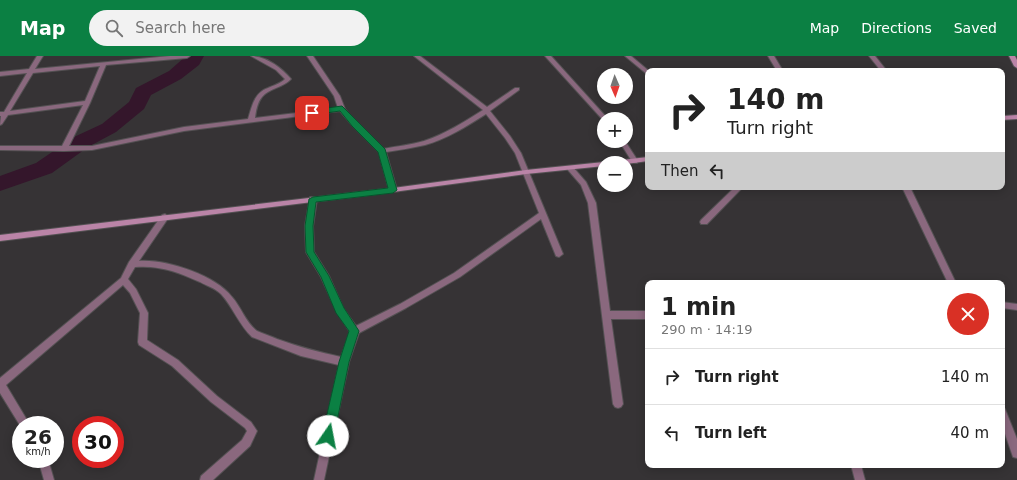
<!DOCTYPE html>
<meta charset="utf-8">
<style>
:root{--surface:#fff;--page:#f2f2f2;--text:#222;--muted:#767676;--line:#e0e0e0;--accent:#0b8043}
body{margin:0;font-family:"DejaVu Sans",sans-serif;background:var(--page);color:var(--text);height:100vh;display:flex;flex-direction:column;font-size:15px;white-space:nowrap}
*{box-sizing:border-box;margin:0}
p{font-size:13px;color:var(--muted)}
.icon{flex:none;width:22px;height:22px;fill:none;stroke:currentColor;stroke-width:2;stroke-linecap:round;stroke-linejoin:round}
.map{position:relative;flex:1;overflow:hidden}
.panel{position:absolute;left:645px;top:224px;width:360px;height:188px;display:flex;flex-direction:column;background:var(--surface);border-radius:8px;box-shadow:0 2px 10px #0003}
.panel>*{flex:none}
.banner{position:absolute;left:645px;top:12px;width:360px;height:122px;border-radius:8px;box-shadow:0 2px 10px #0003;background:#fff;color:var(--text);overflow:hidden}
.needle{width:26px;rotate:178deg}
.fabs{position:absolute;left:597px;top:12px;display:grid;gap:8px}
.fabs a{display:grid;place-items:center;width:36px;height:36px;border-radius:50%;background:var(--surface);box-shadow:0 2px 10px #0003;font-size:20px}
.speed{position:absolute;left:12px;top:360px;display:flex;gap:8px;font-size:20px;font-weight:700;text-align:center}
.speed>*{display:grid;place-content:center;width:52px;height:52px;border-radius:50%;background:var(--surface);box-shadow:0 2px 10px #0003;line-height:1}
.speed small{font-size:10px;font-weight:400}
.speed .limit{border:6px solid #d22;background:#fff;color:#111}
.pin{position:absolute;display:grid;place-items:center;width:34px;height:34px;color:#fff;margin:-17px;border-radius:8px;box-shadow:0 2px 6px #0006}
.me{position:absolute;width:44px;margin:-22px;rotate:12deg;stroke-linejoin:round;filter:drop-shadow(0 0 3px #0008)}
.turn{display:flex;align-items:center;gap:14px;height:84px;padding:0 16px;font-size:18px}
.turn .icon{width:52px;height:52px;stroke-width:2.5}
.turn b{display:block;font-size:28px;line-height:34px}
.then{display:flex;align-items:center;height:38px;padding:0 16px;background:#0003;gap:8px;font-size:15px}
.round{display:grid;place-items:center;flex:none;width:42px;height:42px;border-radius:21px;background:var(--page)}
.head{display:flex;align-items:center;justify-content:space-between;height:68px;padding:0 16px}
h1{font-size:24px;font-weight:800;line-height:30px}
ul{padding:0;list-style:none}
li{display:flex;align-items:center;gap:12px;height:56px;padding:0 16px;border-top:1px solid var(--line)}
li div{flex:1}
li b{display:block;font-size:15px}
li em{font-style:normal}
header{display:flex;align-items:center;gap:24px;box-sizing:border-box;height:56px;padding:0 20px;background:var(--accent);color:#fff}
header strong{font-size:19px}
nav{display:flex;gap:22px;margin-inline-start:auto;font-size:14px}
.search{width:280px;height:36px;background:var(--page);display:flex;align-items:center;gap:10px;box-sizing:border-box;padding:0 14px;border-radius:22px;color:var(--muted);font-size:15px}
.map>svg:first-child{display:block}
</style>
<header>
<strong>Map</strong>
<div class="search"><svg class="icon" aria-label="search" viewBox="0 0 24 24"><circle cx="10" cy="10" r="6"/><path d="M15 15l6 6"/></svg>Search here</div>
<nav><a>Map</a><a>Directions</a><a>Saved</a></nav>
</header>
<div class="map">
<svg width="1017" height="424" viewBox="0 0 1017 424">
<rect width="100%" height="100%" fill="#363335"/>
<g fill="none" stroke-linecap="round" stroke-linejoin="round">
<path fill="#34162b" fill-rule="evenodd" d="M186,0H204L199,9L181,23L151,39L144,53L116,76L88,91L52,117L0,135V120L36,107L74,81L102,68L129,46L136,32L169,15Z"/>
<defs>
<path id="street" d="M37,0H43L35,13L170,0H190L187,2L106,9L90,47L69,90H92L184,71L248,63C252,50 254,37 268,32C274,29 280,28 285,23L276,14L251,0C266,0 282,12 291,23C283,32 269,32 262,41C257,47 256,55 255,62L338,52L334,40L307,0H313L340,40L345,53L357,68L383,93C397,90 411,89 424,85C445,78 464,66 483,54L414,0H420L487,51L515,32H519V34L490,55L510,80L521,97L563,198L559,201L556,200L541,163L460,221L406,252L359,277L349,306L324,424H314L339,309L301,300L252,281C239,269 233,251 221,238C215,232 207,230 200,226C178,216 159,209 135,211L128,223L136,233L148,257L147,284L178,304L217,340L251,366L257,375L250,390L213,424H200L201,420L242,384L247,375L245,372L211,346L172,310L139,289L138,286L140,257L130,237L123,229L6,329L30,369H21V371L0,337V322L121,222L129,206L162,159L165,158L169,161L139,205C166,203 215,219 232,241C241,251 246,267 257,275C263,278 271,280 277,283C299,291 319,296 341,301L350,276L337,256L321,221L306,196L305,170L310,141H316L317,143L313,170L314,196L329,220L343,252L356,270L400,248L454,217L539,157L515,97L505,82L486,58C467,70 447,83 425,89C412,92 399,94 386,96L397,134L393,136L389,134L379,96L353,70L340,55L184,75L92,94L64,95L0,94V90H62L83,49L8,59L2,68L0,69L1,60H0V56H4L27,17L0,20V16L29,13ZM100,10L85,45L10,55L33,17Z
M545,0H551L608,63H604V65L603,64Z
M625,0H631L649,15H648V19Z
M768,0H774L783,15H777Z
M869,0H875L887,15H881Z
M619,85H625L638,105L637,107H633Z
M568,110H572L586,126L596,147L610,255H648V263H611L623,348L621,351L618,352L615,351L613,348L588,147L581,129L568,114L567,112Z
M735,131H743L707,168H701L700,166L701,164Z
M902,131H910L956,227H948Z
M1002,246L1017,248V254L1002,252Z
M1002,351L1005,353L1017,383V402L1013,401L1002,369Z
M38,403H48L54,424H44Z
M851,409H861L865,424H855Z"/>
<path id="secondary" d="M1009,0H1015L1017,4V12L1014,10Z
M1017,59V63L1002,64V60Z
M648,101V105L626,108L610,107L613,105Z
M604,106L607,107H604V110L526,118L393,136L0,185V179L393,132L526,114Z"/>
</defs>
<use href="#street" stroke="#545153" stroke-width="2"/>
<use href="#secondary" stroke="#545153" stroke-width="2"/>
<use href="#street" fill="#8a687e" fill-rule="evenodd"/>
<use href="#secondary" fill="#ba84a7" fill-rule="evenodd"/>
</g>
<path fill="#0b8043" stroke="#07532c" d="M342,50L385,93L397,134L393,137L316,146L313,170L314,196L329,220L344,252L359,275L349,306L334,380L332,384L328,385L324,384L322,380L339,306L349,275L336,257L321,221L306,196L305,170L309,143L313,141L388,132L378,96L352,70L340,55L312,59L308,57L312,54Z"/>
</svg>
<div class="fabs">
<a><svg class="needle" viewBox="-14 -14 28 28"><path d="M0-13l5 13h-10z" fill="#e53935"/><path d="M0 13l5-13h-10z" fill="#767676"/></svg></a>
<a>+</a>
<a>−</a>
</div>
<div class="speed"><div>26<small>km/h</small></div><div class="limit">30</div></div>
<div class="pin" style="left:312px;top:57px;background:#d93025"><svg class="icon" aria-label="arrive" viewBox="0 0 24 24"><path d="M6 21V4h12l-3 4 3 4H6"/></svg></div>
<svg class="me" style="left:328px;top:380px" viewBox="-20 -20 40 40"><circle r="19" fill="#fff"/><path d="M0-13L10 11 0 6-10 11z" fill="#0b8043"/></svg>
<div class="banner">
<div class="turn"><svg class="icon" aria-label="right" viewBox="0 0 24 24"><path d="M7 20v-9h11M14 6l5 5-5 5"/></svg><div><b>140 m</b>Turn right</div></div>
<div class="then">Then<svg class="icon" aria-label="left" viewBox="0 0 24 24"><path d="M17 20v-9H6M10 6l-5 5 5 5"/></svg></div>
</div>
<section class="panel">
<div class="head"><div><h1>1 min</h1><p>290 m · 14:19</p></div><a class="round" style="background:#d93025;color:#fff"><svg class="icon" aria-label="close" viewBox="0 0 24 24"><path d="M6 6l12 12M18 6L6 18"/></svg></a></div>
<ul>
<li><svg class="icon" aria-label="right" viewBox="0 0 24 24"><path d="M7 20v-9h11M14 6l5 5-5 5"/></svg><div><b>Turn right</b></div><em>140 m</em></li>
<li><svg class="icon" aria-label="left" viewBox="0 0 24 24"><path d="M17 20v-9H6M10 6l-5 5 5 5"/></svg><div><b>Turn left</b></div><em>40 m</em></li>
</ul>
</section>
</div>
